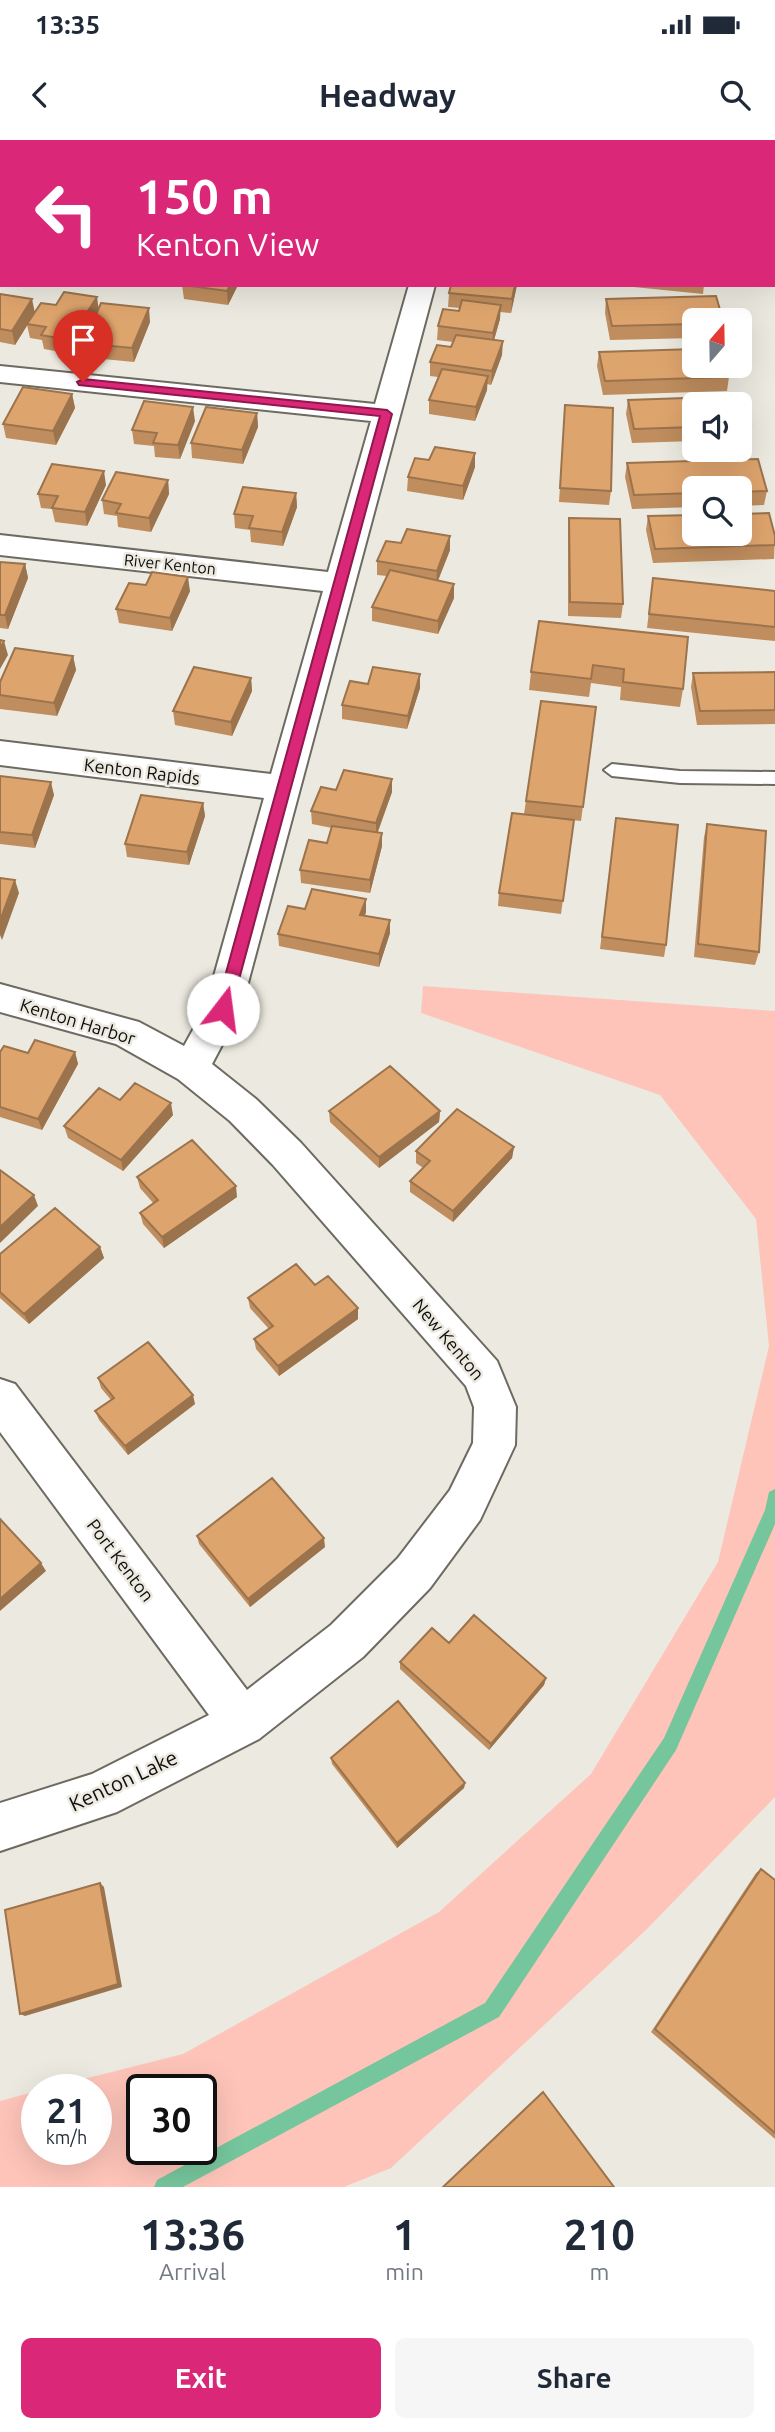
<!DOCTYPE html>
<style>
:root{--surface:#fff;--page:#f6f6f7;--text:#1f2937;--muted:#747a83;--accent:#db2777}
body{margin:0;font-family:Ubuntu,sans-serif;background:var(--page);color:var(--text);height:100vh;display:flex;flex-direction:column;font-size:26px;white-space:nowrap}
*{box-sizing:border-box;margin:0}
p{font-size:23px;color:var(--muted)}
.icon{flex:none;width:38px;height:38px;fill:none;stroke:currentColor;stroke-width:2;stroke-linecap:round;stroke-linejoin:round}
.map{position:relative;height:2047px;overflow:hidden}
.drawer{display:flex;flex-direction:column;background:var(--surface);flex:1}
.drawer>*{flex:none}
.banner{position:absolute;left:0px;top:0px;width:775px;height:147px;box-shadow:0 7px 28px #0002;background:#db2777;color:#fff;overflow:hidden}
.needle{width:46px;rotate:20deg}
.fabs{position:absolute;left:682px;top:168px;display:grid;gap:14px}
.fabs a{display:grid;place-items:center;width:70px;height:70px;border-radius:10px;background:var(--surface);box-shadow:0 7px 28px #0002;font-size:35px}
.speed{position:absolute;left:21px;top:1934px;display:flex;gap:14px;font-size:35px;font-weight:700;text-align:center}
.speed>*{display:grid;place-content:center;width:91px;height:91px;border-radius:50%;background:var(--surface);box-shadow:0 7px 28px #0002;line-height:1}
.speed small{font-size:18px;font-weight:400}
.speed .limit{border:4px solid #111;border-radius:10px;background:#fff;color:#111}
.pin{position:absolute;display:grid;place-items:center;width:60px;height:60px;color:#fff;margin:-72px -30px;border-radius:50% 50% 50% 0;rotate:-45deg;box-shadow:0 0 7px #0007}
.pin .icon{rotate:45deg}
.me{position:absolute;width:77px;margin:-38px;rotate:15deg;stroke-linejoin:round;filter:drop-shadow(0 0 5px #0008)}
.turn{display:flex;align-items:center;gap:24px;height:147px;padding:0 21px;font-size:32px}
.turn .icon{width:91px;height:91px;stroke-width:2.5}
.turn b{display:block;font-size:49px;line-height:60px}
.eta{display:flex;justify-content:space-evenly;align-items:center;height:119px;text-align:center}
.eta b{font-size:42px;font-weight:700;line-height:49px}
.action{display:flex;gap:14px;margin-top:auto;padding:14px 21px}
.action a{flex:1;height:80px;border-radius:10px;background:var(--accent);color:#fff;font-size:28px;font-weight:700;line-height:80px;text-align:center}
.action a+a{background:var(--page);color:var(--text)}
.status{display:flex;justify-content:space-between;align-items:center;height:49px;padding:0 35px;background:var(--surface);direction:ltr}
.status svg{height:19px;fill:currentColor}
header{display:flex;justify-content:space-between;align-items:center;height:91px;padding:0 21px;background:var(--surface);font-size:32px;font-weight:700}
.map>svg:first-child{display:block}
</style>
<div class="status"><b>13:35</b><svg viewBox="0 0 49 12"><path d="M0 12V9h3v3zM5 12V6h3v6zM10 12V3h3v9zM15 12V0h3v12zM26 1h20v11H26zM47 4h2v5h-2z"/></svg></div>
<header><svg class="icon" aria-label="back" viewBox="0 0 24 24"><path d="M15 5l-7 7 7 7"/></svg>Headway<svg class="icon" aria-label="search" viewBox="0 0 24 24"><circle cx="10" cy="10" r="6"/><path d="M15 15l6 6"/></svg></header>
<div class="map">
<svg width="775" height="2047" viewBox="0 0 775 2047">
<rect width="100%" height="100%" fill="#eceae0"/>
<path fill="#fec4b9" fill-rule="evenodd" d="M423,846L775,871V1657L646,1790L391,2028L344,2047H0V1961L37,1951V2009H96V1950L44,1949L183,1914L439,1772L591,1634L718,1422L769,1206L756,1079L660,955L421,873ZM142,1950H201V2009H142Z"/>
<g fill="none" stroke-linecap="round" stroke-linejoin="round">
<path fill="#76c69d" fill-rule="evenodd" d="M775,1349V1384L676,1610L499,1877L183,2047H154L157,2040L485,1863L664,1598L765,1370L769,1352Z"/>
<defs>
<path id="lane" d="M774,95H775V103H774Z
M612,624L680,631L775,632V644L680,643L612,636L604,630Z"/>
<path id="street" d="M179,0H214L178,2Z
M384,0H418L419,2H385Z
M0,77H2L0,93Z
M409,145H435L241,869L212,924L256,959L301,1003L497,1221L516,1267L515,1305L480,1380L430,1448L363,1517L259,1599L117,1672L0,1711V1663L92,1634L209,1575L0,1292V1239L15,1244L247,1550L331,1485L398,1418L450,1350L473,1303L474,1267L466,1246L273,1025L230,981L178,939L116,904L0,872V844L139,882L184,906L205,868L264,658L0,625V601L271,634L323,451L0,415V395L328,432L371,281L0,242V226L375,264Z"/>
</defs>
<use href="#lane" stroke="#6d6a62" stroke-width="4"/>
<use href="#street" stroke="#6d6a62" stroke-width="4"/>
<use href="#lane" fill="#fff" fill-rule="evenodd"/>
<use href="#street" fill="#fff" fill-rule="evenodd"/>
</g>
<path fill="#bf8d5e" d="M0,0H44L45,2H2V23L0,22Z
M52,0H92V2H54Z
M593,0H661L664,2H592Z
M2,116V140H0V119Z
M182,145H238L228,165L184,159Z
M517,145L511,173L500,172V179L494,200L502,215L491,245L487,244V250L475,281L429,274V260L438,237L430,236V222L451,207L453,202L437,200L438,186L459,171L460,168L448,167L449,153Z
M614,145H704L703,154Z
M0,154L35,172L56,165L98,169L150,182L134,222L103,219L102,211L89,209L87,195L94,178L72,214L44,209L42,200L30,198L27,185L15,205L0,202Z
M606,159L695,180V198L610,200L605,173Z
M599,212L729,237L727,251L603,255L597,226Z
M72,254L75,268L56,305L6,298L3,284Z
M743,256L751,285L748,299L740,300V264H695V301L632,303L626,274L628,260Z
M565,265L611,351L609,365L559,362Z
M257,273L258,287L243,324L192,318L191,303Z
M195,281L180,319L155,317L154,306L134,304L132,290Z
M475,313V327L463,360L407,351L408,337L429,320Z
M627,323L767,351L764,365L740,366V348H695V367L632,369L625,337Z
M168,340L169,354L151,392L118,387L117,376L104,374L102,360Z
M106,345L87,386L55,382L52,369L41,368L38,354Z
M296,353L297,367L283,406L251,402L250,390L235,388L234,374Z
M648,376L775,396L774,419L653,423L646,390Z
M569,378L623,464L621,478L568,476V392Z
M450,410L438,441L454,444V458L438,494L372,481V467L387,436L377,435V421Z
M0,422L25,424L28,438L8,489L0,488Z
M653,438L775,451V501L647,488Z
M146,445L190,451L172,491L119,483L116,469Z
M539,481L683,549L680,567L620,560L621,547L591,543L589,557L529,550L531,532Z
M73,516L76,530L57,576L0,569V542Z
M775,532V584L697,585L691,547L693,533Z
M420,534V548L407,589L342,579V565L368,544Z
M251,538L252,551L232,596L175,585L173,571Z
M596,567L581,681L541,676L574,680L561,774L498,766L499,753L524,674L526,661Z
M0,636L54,655L35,708L0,704Z
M336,650L392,652L378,692L382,693V706L370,753L301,743L300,730L327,703L332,688L312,684L311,671Z
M203,663L205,676L189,725L127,717L125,704Z
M616,678L666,805L664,817L600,809Z
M707,684L759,812L755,825L694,817L704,697Z
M305,769L366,772L365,775L390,793L379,827L279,806L278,794Z
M0,912L28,913L75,912L78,924L42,990L0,977Z
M120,960L173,975L123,1031L68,998L64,986Z
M329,971H440L439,982L379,1028L330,982Z
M514,1007L512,1018L453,1082L410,1052V1041L423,1028L416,1023V1011Z
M137,1037L237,1057L164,1108L143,1084L140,1073L154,1064L140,1048Z
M100,1107L104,1118L29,1184L0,1158V1114Z
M315,1145L358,1168V1179L279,1236L256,1209L254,1199L269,1189L250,1168L248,1158Z
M98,1238L195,1264L128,1315L99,1280L95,1271L111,1260L101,1248Z
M197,1396L325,1407L250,1467L199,1404Z
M400,1522L546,1538L544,1545L489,1610L400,1529Z
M331,1618L465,1643L464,1648L397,1708L332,1624Z
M761,1729L775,1740V1999L651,1892L756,1733Z"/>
<path fill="#9b734c" d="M67,0H92V2H67Z
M230,145H238L228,165L227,151Z
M515,145H517L511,173L512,159Z
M97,157L99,171L72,214L69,200Z
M32,159L35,173L15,205L12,191Z
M501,165L500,179L492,207L493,193Z
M149,168L150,182L134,222L132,208Z
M503,201L502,215L491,245L492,231Z
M488,236L487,250L475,281L476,267Z
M72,254L75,268L56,305L53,291Z
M193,267L195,281L180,319L178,305Z
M257,273L258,287L243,324L242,310Z
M475,313V327L463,360V346Z
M104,331L106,345L87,386L85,372Z
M168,340L169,354L151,392L149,378Z
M296,353L297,367L283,406L282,392Z
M450,396V410L436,445L437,431Z
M25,424L28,438L8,489L5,475Z
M188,437L190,451L172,491L170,478Z
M454,444V458L438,494V481Z
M4,501L8,515L0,529V509Z
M73,516L76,530L57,576L54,563Z
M420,534V548L407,589L408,576Z
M251,538L252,551L232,596L231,582Z
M392,639V652L376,696V683Z
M51,642L54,655L35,708L32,695Z
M203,663L205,676L189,725L187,712Z
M382,693V706L370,753V740Z
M15,740L19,753L2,800L0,795V781Z
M366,759V772L361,787L360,775Z
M390,780V793L379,827V814Z
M75,912L78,924L42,990L38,979Z
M171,963L173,975L123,1031L121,1020Z
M440,971L439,982L379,1028V1017Z
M514,1007L512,1018L453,1082V1071Z
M236,1046L237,1057L164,1108L162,1097Z
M34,1055L38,1066L0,1103V1087Z
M100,1107L104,1118L29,1184L24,1174Z
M358,1168V1179L279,1236L278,1226Z
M193,1255L195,1264L128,1315L125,1306Z
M324,1398L325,1407L250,1467L248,1459Z
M41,1423L46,1431L0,1471V1459Z
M546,1538L544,1545L489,1610L491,1604Z
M465,1643L464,1648L397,1708V1703Z
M100,1743L104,1747L122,1847L25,1876L20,1874Z"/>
<path fill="#dea46d" stroke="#9b734c" stroke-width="2" d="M0,0H37L34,2H2V11L0,10Z
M232,0H254V1L277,0V2H232Z
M377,0H381L405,2H376Z
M608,0H661L664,2H611Z
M183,145H230L227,151Z
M451,145H515L512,159L449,153Z
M64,152L97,157L69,200L41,195L46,187L27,184L41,163L56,165Z
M0,154L32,159L12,191L0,189Z
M716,156L723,180H695V184L612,186L606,159Z
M462,160L501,165L493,193L438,186L443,169L459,171Z
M101,163L149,168L132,208L101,205L105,197L87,195Z
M456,195L503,201L492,231L430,222L437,205L451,207Z
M695,209V226H726L729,237L605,241L599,212Z
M442,229L488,236L476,267L429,260Z
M23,247L72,254L53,291L3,284Z
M743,256L751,285L740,286V264H695V287L634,289L628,260Z
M144,261L193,267L178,305L153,303L157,293L132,290Z
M565,265L613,268L611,351L560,348Z
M206,267L257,273L242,310L191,303Z
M435,307L475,313L463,346L408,337L415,318L429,320Z
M758,319L767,351L740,352V348H695V353L634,355L627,323Z
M52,324L104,331L85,372L52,368L58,356L38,354Z
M116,332L168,340L149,378L116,373L121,364L102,360Z
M243,347L296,353L282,392L249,388L253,376L234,374Z
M769,373L775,396V405L655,409L648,376L695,375V394H740V374Z
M569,378L620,379L623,464L570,462Z
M407,389L450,396L437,431L377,421L386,401L401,403Z
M0,422L25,424L5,475H0Z
M390,430L454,444L438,481L372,467Z
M152,432L188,437L170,478L116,469L129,443L146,445Z
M653,438L775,451V487L649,474Z
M539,481L688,497L683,549L623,542L624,529L593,525L591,539L531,532Z
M0,500L4,501L0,509Z
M15,508L73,516L54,563L0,555V542Z
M194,527L251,538L231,582L173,571Z
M373,527L420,534L408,576L342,565L350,541L368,544Z
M775,532V570L700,571L693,533Z
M541,561L596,567L583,667L526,661Z
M344,630L392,639L376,683L311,671L321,647L336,650Z
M0,636L51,642L32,695L0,692Z
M141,655L203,663L187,712L125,704Z
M512,673L574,680L563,761L499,753Z
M616,678L678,685L666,805L602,797Z
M707,684L766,691L759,812L698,804Z
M332,686L382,693L370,740L300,730L309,700L327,703Z
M0,738L15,740L0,781Z
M312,749L366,759L360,775L390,780L379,814L278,794L288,766L305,769Z
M35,900L75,912L38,979L0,967V912L4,906L28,913Z
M390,926L440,971L379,1017L329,971Z
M135,943L171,963L121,1020L64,986L99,948L120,960Z
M457,969L514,1007L453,1071L410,1041L430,1021L416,1011Z
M192,1000L236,1046L162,1097L140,1073L158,1060L137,1037Z
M0,1030L34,1055L0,1087Z
M55,1068L100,1107L24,1174L0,1152V1114Z
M296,1124L315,1145L328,1136L358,1168L278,1226L254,1199L273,1186L248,1158Z
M148,1202L193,1255L125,1306L95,1271L114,1258L98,1238Z
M272,1338L324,1398L248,1459L197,1396Z
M0,1379L41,1423L0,1459Z
M474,1475L546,1538L491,1604L400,1522L432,1488L449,1503Z
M398,1561L465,1643L397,1703L331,1618Z
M761,1729L775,1740V1993L655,1889Z
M100,1743L118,1844L20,1874L5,1770Z
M543,1952L614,2047H443Z"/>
<path fill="#db2777" stroke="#8e194d" stroke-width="2" d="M83,239L387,270L392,274L231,869L223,875L216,869L380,276L79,245L77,242Z"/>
<g text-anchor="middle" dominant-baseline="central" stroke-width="5" stroke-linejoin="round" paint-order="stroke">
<g font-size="16" fill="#0e0d0a" stroke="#eceae0">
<text transform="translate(170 424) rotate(6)">River Kenton</text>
</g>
<g font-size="18" fill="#0e0d0a" stroke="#eceae0">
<text transform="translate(142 631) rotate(7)">Kenton Rapids</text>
<text transform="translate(78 881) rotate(17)">Kenton Harbor</text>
<text transform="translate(449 1199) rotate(50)">New Kenton</text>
<text transform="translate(121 1420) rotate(53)">Port Kenton</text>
</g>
<g font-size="21" fill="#0e0d0a" stroke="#eceae0">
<text transform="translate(123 1640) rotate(-25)">Kenton Lake</text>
</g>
</g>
</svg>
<div class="fabs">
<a><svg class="needle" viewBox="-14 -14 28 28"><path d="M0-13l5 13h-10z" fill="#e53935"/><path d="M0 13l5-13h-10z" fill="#747a83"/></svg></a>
<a><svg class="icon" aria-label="sound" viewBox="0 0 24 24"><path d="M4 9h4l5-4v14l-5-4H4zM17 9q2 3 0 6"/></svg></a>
<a><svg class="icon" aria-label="search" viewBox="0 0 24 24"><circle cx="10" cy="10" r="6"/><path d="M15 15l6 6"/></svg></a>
</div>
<div class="speed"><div>21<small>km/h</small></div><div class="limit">30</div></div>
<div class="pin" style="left:83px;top:242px;background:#d93025"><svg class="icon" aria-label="arrive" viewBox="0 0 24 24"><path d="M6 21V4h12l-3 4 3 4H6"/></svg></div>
<svg class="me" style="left:223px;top:869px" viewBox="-20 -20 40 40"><circle r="19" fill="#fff"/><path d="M0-13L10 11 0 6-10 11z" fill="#db2777"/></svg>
<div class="banner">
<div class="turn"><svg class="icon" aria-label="left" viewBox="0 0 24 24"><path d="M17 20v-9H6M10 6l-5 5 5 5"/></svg><div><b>150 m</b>Kenton View</div></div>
</div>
</div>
<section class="drawer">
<div class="eta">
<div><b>13:36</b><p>Arrival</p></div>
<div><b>1</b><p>min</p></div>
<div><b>210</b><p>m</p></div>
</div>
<div class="action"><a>Exit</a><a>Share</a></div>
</section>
